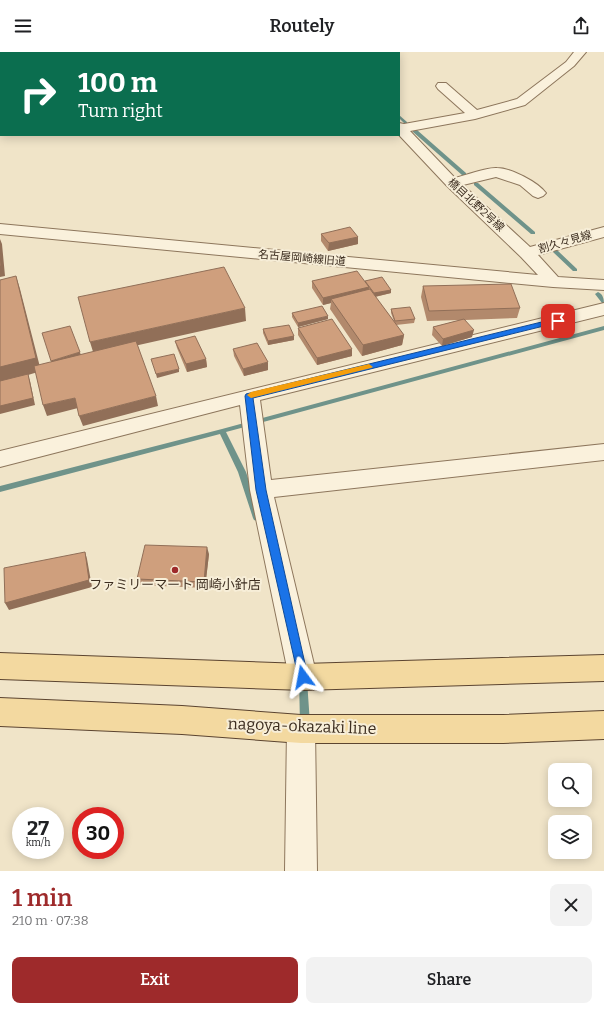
<!DOCTYPE html>
<meta charset="utf-8">
<style>
:root{--surface:#fff;--page:#f2f2f2;--text:#202124;--muted:#757577;--accent:#9e2a2b}
body{margin:0;font-family:Bitter,"Noto Sans JP",serif;background:var(--page);color:var(--text);height:100vh;display:flex;flex-direction:column;font-size:15px;white-space:nowrap}
*{box-sizing:border-box;margin:0}
p{font-size:13px;color:var(--muted)}
.icon{flex:none;width:22px;height:22px;fill:none;stroke:currentColor;stroke-width:2;stroke-linecap:round;stroke-linejoin:round}
.map{position:relative;height:819px;overflow:hidden}
.details{display:flex;flex-direction:column;background:var(--surface);flex:1}
.details>*{flex:none}
.top-card{position:absolute;left:0px;top:0px;width:400px;height:84px;box-shadow:0 2px 10px #0003;background:#0b6e4f;color:#fff;overflow:hidden}
.controls{position:absolute;left:548px;top:711px;display:grid;gap:8px}
.controls a{display:grid;place-items:center;width:44px;height:44px;border-radius:8px;background:var(--surface);box-shadow:0 2px 10px #0003;font-size:20px}
.speed{position:absolute;left:12px;top:755px;display:flex;gap:8px;font-size:20px;font-weight:700;text-align:center}
.speed>*{display:grid;place-content:center;width:52px;height:52px;border-radius:50%;background:var(--surface);box-shadow:0 2px 10px #0003;line-height:1}
.speed small{font-size:10px;font-weight:400}
.speed .limit{border:6px solid #d22;background:#fff;color:#111}
.pin{position:absolute;display:grid;place-items:center;width:34px;height:34px;color:#fff;margin:-17px;border-radius:8px;box-shadow:0 2px 6px #0006}
.me{position:absolute;width:44px;margin:-22px;rotate:347deg;stroke-linejoin:round;filter:drop-shadow(0 0 3px #0008)}
.turn{display:flex;align-items:center;gap:14px;height:84px;padding:0 12px;font-size:18px}
.turn .icon{width:52px;height:52px;stroke-width:2.5}
.turn b{display:block;font-size:28px;line-height:34px}
.round{display:grid;place-items:center;flex:none;width:42px;height:42px;border-radius:8px;background:var(--page)}
.overview{display:flex;align-items:center;justify-content:space-between;height:68px;padding:0 12px}
h1{font-size:24px;font-weight:600;line-height:30px;color:var(--accent)}
.button{display:flex;gap:8px;margin-top:auto;padding:8px 12px}
.button a{flex:1;height:46px;border-radius:8px;background:var(--accent);color:#fff;font-size:16px;font-weight:600;line-height:46px;text-align:center}
.button a+a{background:var(--page);color:var(--text)}
header{display:flex;justify-content:space-between;align-items:center;height:52px;padding:0 12px;background:var(--surface);font-size:18px;font-weight:600}
.map>svg:first-child{display:block}
</style>
<header><svg class="icon" aria-label="menu" viewBox="0 0 24 24"><path d="M4 6h16M4 12h16M4 18h16"/></svg>Routely<svg class="icon" aria-label="share" viewBox="0 0 24 24"><path d="M12 15V3M7 8l5-5 5 5M5 13v7h14v-7"/></svg></header>
<div class="map">
<svg width="604" height="819" viewBox="0 0 604 819">
<rect width="100%" height="100%" fill="#f0e4c8"/>
<g fill="none" stroke-linecap="round" stroke-linejoin="round">
<path fill="#6f938a" fill-rule="evenodd" d="M327,0H331L332,1H328Z
M399,63L407,70V72H405L399,66Z
M413,78H417L466,121V123H462L413,80Z
M474,131H478L535,180V182H531L474,133Z
M555,197L557,198L577,217V219H573L553,200V198Z
M598,240C603,242 604,247 604,252L602,251L595,242Z
M604,274V278L226,380L246,420L261,466L260,468L257,469L254,468L253,466L238,420L220,382L0,440V434L222,377Z
M303,624L306,625L307,628L310,672L308,675L305,677L302,675L300,672L299,628L300,625Z"/>
<defs>
<path id="minor" d="M142,0H154V1H142Z
M312,0H324L325,1H313Z
M574,0H586L574,14L525,53L475,67L410,79L455,126C466,123 488,115 497,116C511,116 538,130 546,141L543,144L538,146L533,144L520,133L496,125L463,133L530,195L604,175V185L538,203L558,225L604,228V238L553,235L0,182V172L538,223L521,205L447,134L399,83V71L404,72L465,61L438,37L436,34L438,31H446L477,58L517,47L566,10Z
M1,37V45L0,46V38Z
M604,251V263L260,348L271,428L604,392V408L274,445L317,625L313,634L303,638L293,634L289,625L250,438L240,353L0,415V399Z
M301,663L311,667L315,677L317,819H285L287,677L291,667Z"/>
<path id="major" d="M0,601L303,612L604,603V629L303,638L0,627Z
M0,646L182,654L301,663H503L604,659V687L503,691H301L182,682L0,674Z"/>
</defs>
<use href="#minor" stroke="#8d765c" stroke-width="2"/>
<use href="#major" stroke="#5b4430" stroke-width="2"/>
<use href="#minor" fill="#faf1dc" fill-rule="evenodd"/>
<use href="#major" fill="#f3d9a0" fill-rule="evenodd"/>
</g>
<path fill="#b2896c" d="M321,182L358,185V192L328,199L321,189Z
M312,229L365,230V229L391,238V241L375,245L394,269L391,261V257L415,267L414,271L396,273L404,283L402,293L362,304L330,257L331,251L323,253L312,236Z
M423,234L520,256L517,266L465,268L472,285L442,294L432,283L433,275L460,268L427,269L421,245Z
M292,261L328,267L298,275L292,265Z
M298,276L352,304L317,313L298,283Z
M263,277L294,284V288L268,293L263,281Z
M175,289L206,307L207,315L187,320L177,296Z
M233,297L268,318L244,324L234,304Z
M209,502L205,536L140,533L137,527Z"/>
<path fill="#916f58" d="M358,185V192L328,199L329,191Z
M0,187L2,192L5,224L0,225Z
M16,224L20,237L41,319L28,323L30,329L35,353L0,362V315Z
M369,235L368,242L331,247V251L323,253V246Z
M391,238V241L374,245V241Z
M245,256L246,269L94,303L90,290Z
M328,264V267L298,275V271Z
M474,278L472,285L442,294L443,287Z
M404,283L402,293L362,304L363,293Z
M294,284V288L268,293V289Z
M352,297V304L317,313V306Z
M80,300L82,308L54,316L51,309Z
M206,307L207,315L187,320L186,312Z
M268,310V318L244,324L243,317Z
M179,317V320L157,326L156,322Z
M156,344L158,354L83,374L79,364Z
M75,346L78,356L47,364L43,353Z
M207,495L209,502L205,536L204,530Z
M85,500L87,507L92,535L9,558L5,551Z"/>
<path fill="#cf9f7d" stroke="#916f58" d="M350,175L358,185L329,191L321,182Z
M0,201L1,214H0Z
M224,215L245,256L90,290L78,245Z
M357,219L369,235L323,246L312,229Z
M16,224L36,306L0,315V228Z
M382,225L391,238L374,241L365,229Z
M511,232L520,256L429,259L423,234Z
M370,237L404,283L363,293L331,247Z
M322,254L328,264L298,271L292,261Z
M410,255L415,267L395,269L391,257Z
M332,267L352,297L317,306L298,276Z
M464,267L474,278L443,287L433,275Z
M289,273L294,284L268,289L263,277Z
M70,274L80,300L51,309L42,281Z
M195,284L206,307L186,312L175,289Z
M136,289L156,344L79,364L75,346L43,353L34,314Z
M257,291L268,310L243,317L233,297Z
M174,302L179,317L156,322L151,307Z
M28,322L33,346L0,354V329Z
M145,493L207,495L204,530L137,527Z
M85,500L89,528L5,551L4,516Z"/>
<path fill="#1a73e8" stroke="#114b97" d="M558,266L561,269L560,270L253,346L266,438L308,625L307,628L303,630L299,628L256,438L245,344L246,342Z"/>
<path fill="#f59e0b" d="M369,312L373,315L371,316L251,346L247,343L251,340Z"/>
<circle fill="#9e2a2b" stroke="#f7eed8" stroke-width="1.5" cx="175" cy="518" r="4"/>
<g text-anchor="middle" dominant-baseline="central" stroke-width="4" stroke-linejoin="round" paint-order="stroke">
<g font-size="11" fill="#3d2e20" stroke="#f7eed8">
<text transform="translate(476 153) rotate(43)">橋目北野2号線</text>
<text transform="translate(565 190) rotate(-16)">割久々見線</text>
<text transform="translate(302 206) rotate(5)">名古屋岡崎線旧道</text>
</g>
<g font-size="13" fill="#3d2e20" stroke="#f7eed8">
<text x="175" y="532">ファミリーマート 岡崎小針店</text>
</g>
<g font-size="16" fill="#3d2e20" stroke="#f7eed8">
<text transform="translate(302 674) rotate(2)">nagoya-okazaki line</text>
</g>
</g>
</svg>
<div class="controls">
<a><svg class="icon" aria-label="search" viewBox="0 0 24 24"><circle cx="10" cy="10" r="6"/><path d="M15 15l6 6"/></svg></a>
<a><svg class="icon" aria-label="layers" viewBox="0 0 24 24"><path d="M12 4l9 5-9 5-9-5zM3 14l9 5 9-5"/></svg></a>
</div>
<div class="speed"><div>27<small>km/h</small></div><div class="limit">30</div></div>
<div class="pin" style="left:558px;top:269px;background:#d93025"><svg class="icon" aria-label="arrive" viewBox="0 0 24 24"><path d="M6 21V4h12l-3 4 3 4H6"/></svg></div>
<svg class="me" style="left:303px;top:625px" viewBox="-20 -20 40 40"><path d="M0-17L14 15 0 8-14 15z" fill="#1a73e8" stroke="#fff" stroke-width="4"/></svg>
<div class="top-card">
<div class="turn"><svg class="icon" aria-label="right" viewBox="0 0 24 24"><path d="M7 20v-9h11M14 6l5 5-5 5"/></svg><div><b>100 m</b>Turn right</div></div>
</div>
</div>
<section class="details">
<div class="overview"><div><h1>1 min</h1><p>210 m · 07:38</p></div><a class="round"><svg class="icon" aria-label="close" viewBox="0 0 24 24"><path d="M6 6l12 12M18 6L6 18"/></svg></a></div>
<div class="button"><a>Exit</a><a>Share</a></div>
</section>
